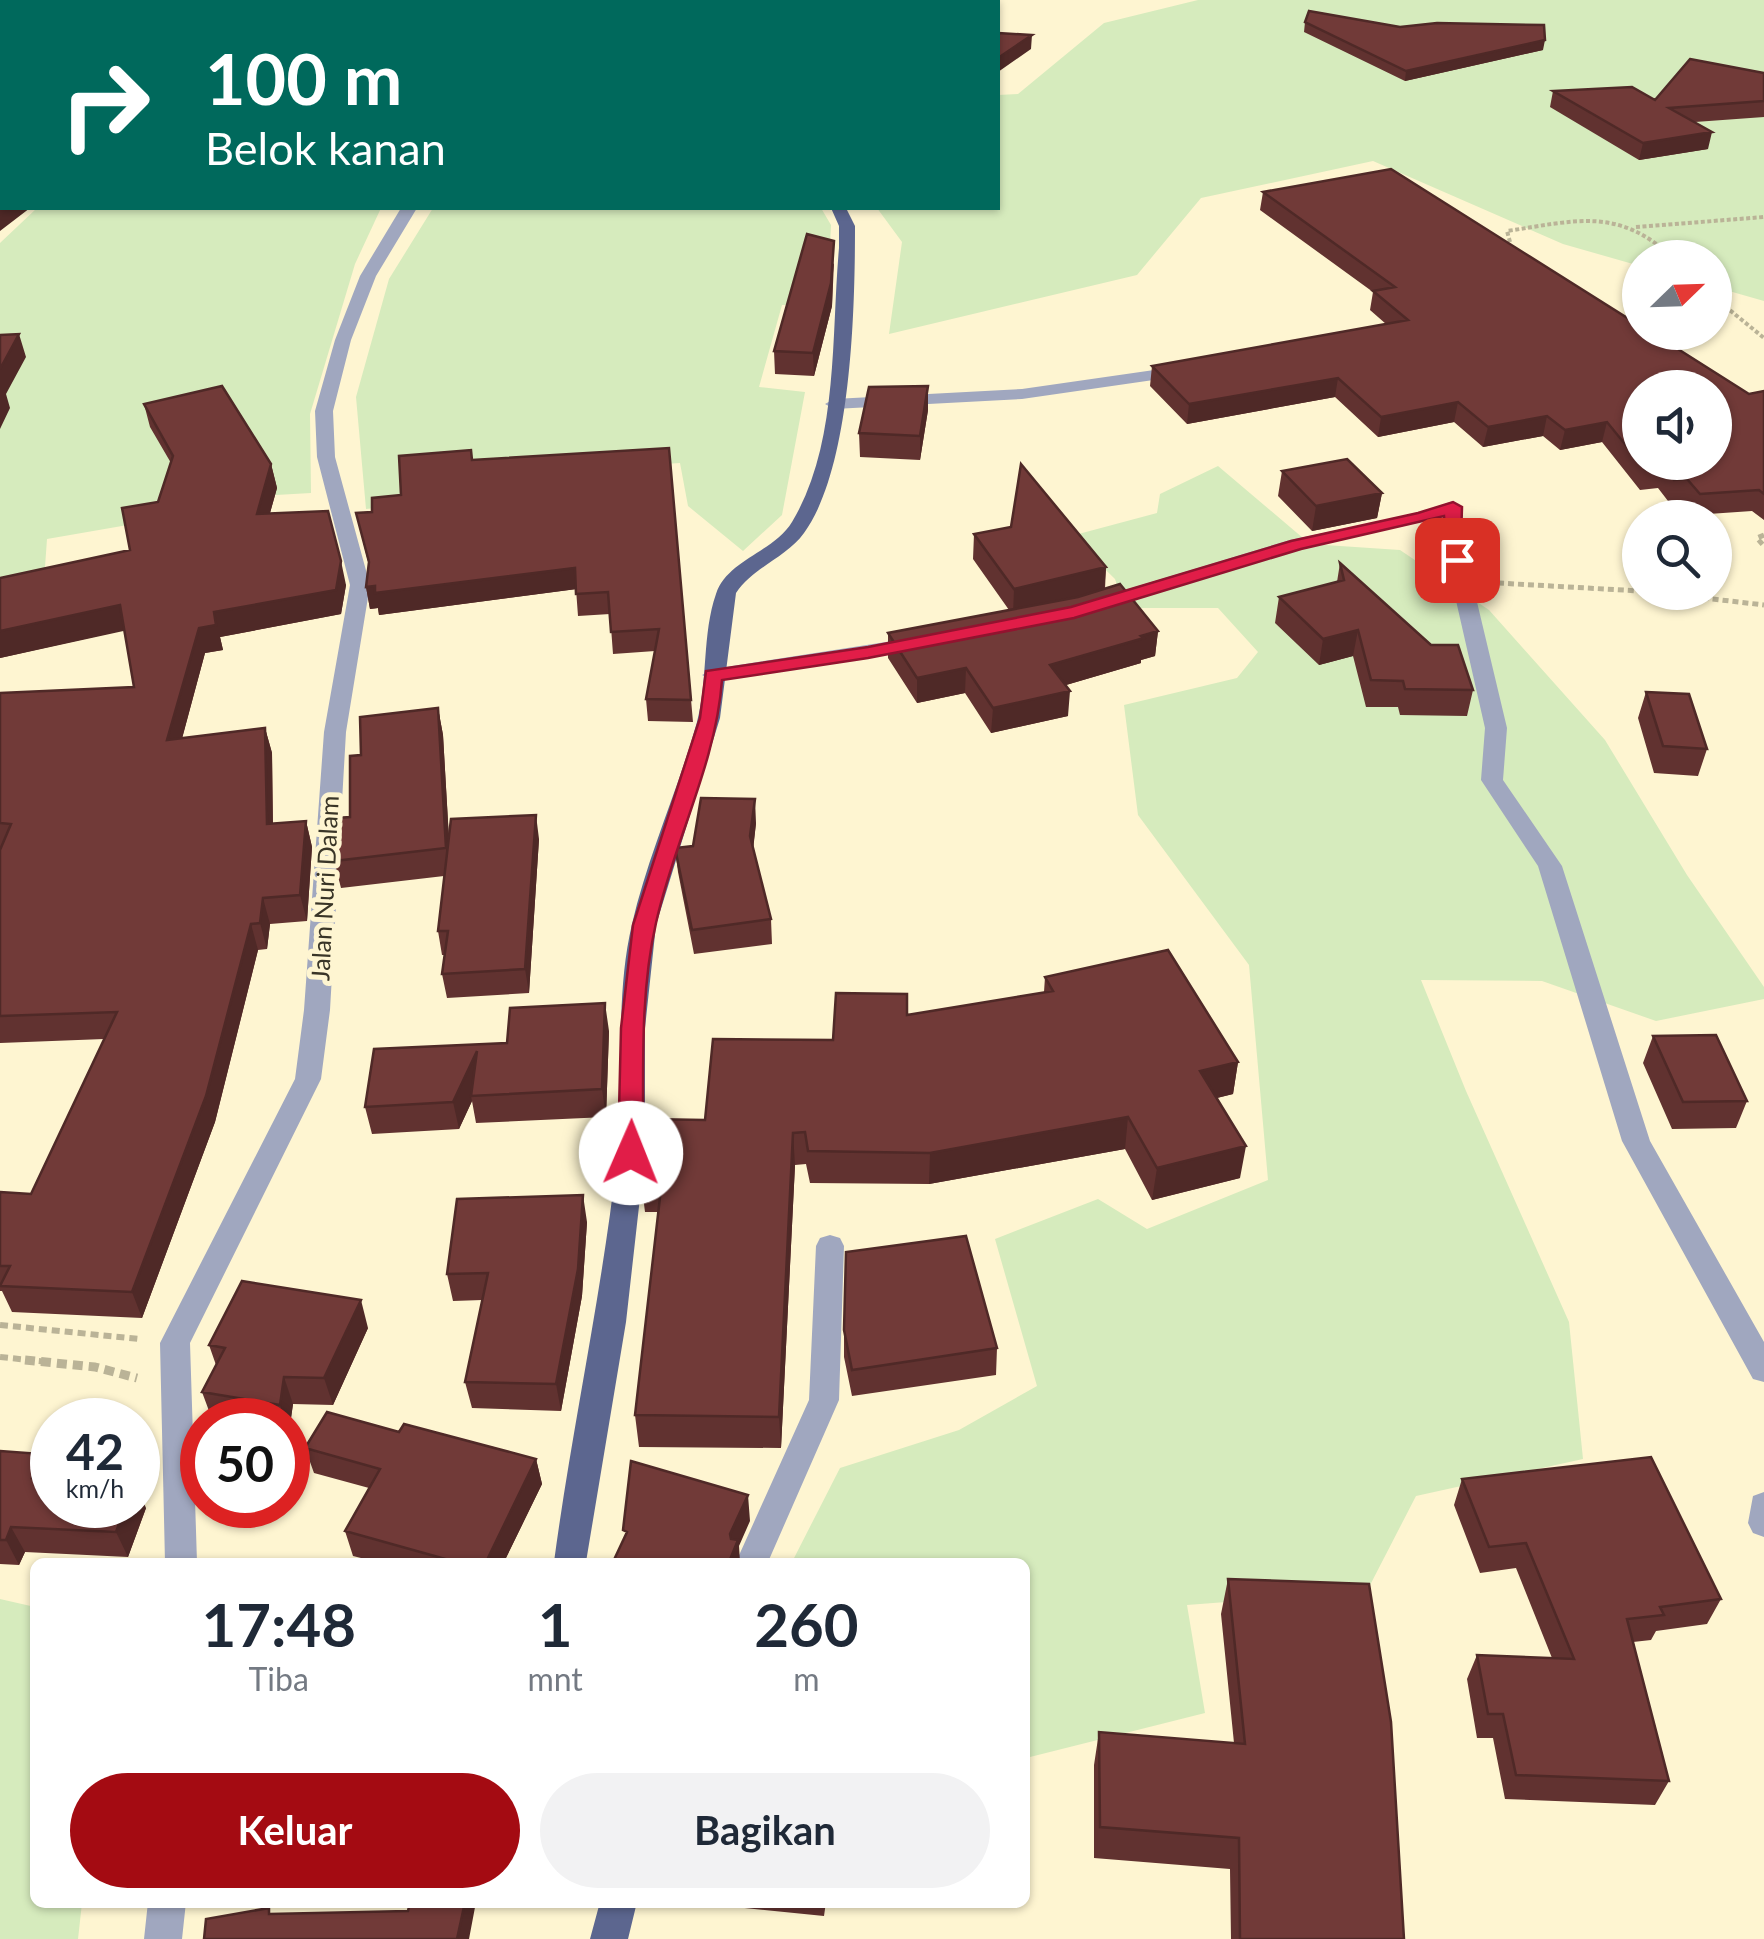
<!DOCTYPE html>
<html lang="id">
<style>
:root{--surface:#fff;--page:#f2f2f3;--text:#1f2937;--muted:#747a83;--accent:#a40b12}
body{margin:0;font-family:Lato,sans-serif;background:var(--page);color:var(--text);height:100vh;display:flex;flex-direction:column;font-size:38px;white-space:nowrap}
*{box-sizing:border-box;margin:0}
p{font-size:32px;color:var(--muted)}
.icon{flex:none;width:55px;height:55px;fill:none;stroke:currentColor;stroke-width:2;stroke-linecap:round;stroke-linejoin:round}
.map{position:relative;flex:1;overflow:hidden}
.details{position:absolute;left:30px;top:1558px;width:1000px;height:350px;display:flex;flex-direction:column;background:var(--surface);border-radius:15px;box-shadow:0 2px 8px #0004}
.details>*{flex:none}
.guide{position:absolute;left:0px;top:0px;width:1000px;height:210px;box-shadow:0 2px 8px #0004;background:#00695c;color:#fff;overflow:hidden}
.needle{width:65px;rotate:67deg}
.controls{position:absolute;left:1622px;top:240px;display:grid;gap:20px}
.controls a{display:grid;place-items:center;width:110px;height:110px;border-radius:50%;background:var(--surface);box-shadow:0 2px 8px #0004;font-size:50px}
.speed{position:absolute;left:30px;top:1398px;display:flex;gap:20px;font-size:50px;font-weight:700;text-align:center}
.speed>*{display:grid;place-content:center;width:130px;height:130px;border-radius:50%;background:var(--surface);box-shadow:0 2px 8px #0004;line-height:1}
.speed small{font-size:25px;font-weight:400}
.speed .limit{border:15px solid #d22;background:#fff;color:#111}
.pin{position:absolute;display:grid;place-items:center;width:85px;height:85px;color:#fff;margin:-42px;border-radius:20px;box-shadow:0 5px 15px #0006}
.me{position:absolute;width:110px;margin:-55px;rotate:1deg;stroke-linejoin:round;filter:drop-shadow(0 0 8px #0008)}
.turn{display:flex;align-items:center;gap:35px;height:210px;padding:0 40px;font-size:45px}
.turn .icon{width:130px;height:130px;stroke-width:2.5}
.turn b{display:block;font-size:70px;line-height:85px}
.eta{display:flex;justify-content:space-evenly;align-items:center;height:170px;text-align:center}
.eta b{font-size:60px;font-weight:700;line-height:70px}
.cta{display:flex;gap:20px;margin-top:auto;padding:20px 40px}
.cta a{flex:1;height:115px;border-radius:60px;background:var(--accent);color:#fff;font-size:40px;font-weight:700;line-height:115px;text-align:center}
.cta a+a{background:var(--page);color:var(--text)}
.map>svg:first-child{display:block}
</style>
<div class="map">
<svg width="1764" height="1939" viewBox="0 0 1764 1939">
<rect width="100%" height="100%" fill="#fef5d1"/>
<path fill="#d6ebbd" d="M383,0H904L381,2Z
M1198,0H1764V301L1715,287V258H1640V266L1563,244L1373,161L1201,198L1137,275L889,334L902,242L877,208H998V95L1018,94L1104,23Z
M37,208H381L355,264L310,414L311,493L158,502L145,522L47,539L44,581L0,590V243Z
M433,208H821L831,225L827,304L782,305L759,387L805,392L782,515L743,551L688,506L680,463L540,472L534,492L366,509L356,397L389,279Z
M1218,466L1310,544L1400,550L1489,610L1605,740L1687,875L1764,987V999L1656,1021L1542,981L1421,980L1466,1091L1569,1322L1583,1459L1416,1496L1367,1591L1187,1605L1205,1713L1030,1757L1025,1755V1562H792L840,1468L959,1430L1037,1386L995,1239L1098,1199L1147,1229L1268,1180L1249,965L1138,815L1124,705L1237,678L1258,652L1218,608H1125L1115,579L1071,536L1157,513L1160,494Z
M0,1599L35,1607V1902L82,1903L78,1939H0Z"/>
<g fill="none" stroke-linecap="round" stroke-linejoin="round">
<path stroke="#bab397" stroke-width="4" stroke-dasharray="4 2.5" stroke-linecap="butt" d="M1636,227L1764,217
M1510,242L1507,231C1575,221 1618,206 1673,258
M1715,298L1764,338"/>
<path stroke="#bab397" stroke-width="5" stroke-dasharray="6 4" stroke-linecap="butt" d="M1764,535L1757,538L1764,546
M1498,583L1640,591
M1653,592L1764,605"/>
<path stroke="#bab397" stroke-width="6" stroke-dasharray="8 5" stroke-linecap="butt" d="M0,1325L139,1339
M0,1357L48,1362"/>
<path stroke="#bab397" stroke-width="9" stroke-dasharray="10 6" stroke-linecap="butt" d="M25,1360L95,1367L137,1378"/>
<path fill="#a0a7bf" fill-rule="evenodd" d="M401,208H417L376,276L351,340L333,411L335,457L370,585L346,732L330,1010L321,1079L190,1343L197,1562H165L160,1343L295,1079L304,1010L324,732L350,585L317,457L315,411L335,340L360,276Z
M1182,366L1188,367V375L1022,399L834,409L825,404L834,399L1022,389Z
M1453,501L1462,507V539L1507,728L1503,780L1562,866L1650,1141L1764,1342V1382L1753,1379L1622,1141L1538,866L1481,780L1485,728L1442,539L1443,517L1301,549L1099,610L1089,604L1092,600L1290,540L1418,513Z
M918,637L928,643L925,647L713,681L702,675L713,669Z
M830,1235L840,1238L844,1246L839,1400L768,1562H736L809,1400L816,1246L820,1238Z
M1764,1492V1537L1753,1533L1748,1523L1753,1496Z
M148,1902H186L182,1939H144Z"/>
<path fill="#5c668f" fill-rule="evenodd" d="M831,208H846L855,226C855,307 852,467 804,533C786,558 753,567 736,593L720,718L656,925L645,1028V1153L626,1322L586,1562H554C572,1427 602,1294 617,1158C625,1080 614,1001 632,924C648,855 678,790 697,722C708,681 702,634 716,594C727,560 774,552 792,522C839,444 831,336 839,248V226Z
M600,1902H637L628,1939H590Z"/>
</g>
<path fill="#613230" d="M1305,22L1400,27L1543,50L1405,81L1304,32Z
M1764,73V117L1695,122L1708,149L1639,160L1550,107L1553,91L1655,100Z
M1263,192L1749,394L1764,391V520L1752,511L1694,515L1681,500L1668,501L1658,488L1640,490L1602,442L1560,450L1543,436L1483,447L1454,422L1378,437L1335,397L1187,424L1150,386L1152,366L1386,324L1370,310L1373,292L1260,210Z
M834,263L832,306L814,376L775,374L774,351Z
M144,404L271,464L277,488L270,513L346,585L341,614L220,637L223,650L205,653L182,738L265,728L272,753L273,824L306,821L312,847L307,921L270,924L267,949L258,950L215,1122L142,1318L12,1312L2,1291H0V1192L31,1194L104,1039L0,1043V693L134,687L124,630L0,658V578L130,550L158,502L171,463L150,427Z
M928,410L920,460L860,457L859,433Z
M669,448L693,722L648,721L646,699L655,651L613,654L610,614L578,616L576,589L379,615L378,608L370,609L366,587L369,566L356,513L372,512L401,495L473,460Z
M1282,471L1382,493L1377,518L1312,531L1278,496Z
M974,534L1106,567L1105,589L1158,631L1155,656L1141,660V663L1066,685L1068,716L991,733L965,693L917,703L888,658V633L1009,610L973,559Z
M1340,563L1473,690L1467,716L1400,715L1398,707H1366L1353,656L1319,665L1275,623L1279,597L1337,582Z
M1646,692L1707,749L1698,776L1654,773L1638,718Z
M438,708L443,735L449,838L539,839L529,993L447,998L442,974L445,955H442L438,931L444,876L341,888L334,861L350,817L361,755Z
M756,823L753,848L771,919L772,944L694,954L678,872L675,848L693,846Z
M1045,977L1238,1062L1233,1094L1217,1098L1240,1178L1152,1200L1125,1149L929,1184L810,1183L806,1164L795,1165L781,1448L639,1447L635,1415L658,1212H645L641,1180L705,1120L833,1040L907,1015L1044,992Z
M609,1031L606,1117L476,1123L472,1101L459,1129L372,1134L365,1107L507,1043Z
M1653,1036L1747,1101L1736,1128L1672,1129L1643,1063Z
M587,1222L582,1296L561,1411L472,1408L465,1382L482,1300L453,1301L447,1274Z
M368,1328L333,1405L293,1404L289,1432H288V1420L212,1419L202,1392L216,1365L209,1345Z
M844,1330L997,1348L996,1375L852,1396L844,1357Z
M399,1432L536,1459L542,1484L504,1562H377L353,1556L345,1531L369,1488L314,1473L305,1448Z
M0,1451L42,1454L52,1475V1505L146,1508L128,1557L25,1552L19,1565L0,1564Z
M1462,1479L1721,1599L1707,1624L1656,1631L1651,1640L1633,1642L1669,1781L1655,1805L1505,1799L1493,1738H1477L1467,1679L1477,1655L1552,1658L1516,1568L1480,1573L1454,1505Z
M1228,1579L1404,1939H1231L1230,1869L1094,1858V1765L1099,1732L1234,1743L1221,1614Z
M686,1902H826L824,1916Z"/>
<path fill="#4f2927" d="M31,0H47L45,2H30Z
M1032,35L1031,49L998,72V58Z
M1545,40L1543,50L1405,81L1406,71Z
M1712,132L1708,149L1639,160L1643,143Z
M2,206V208H30L0,231V208Z
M834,241L832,306L814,376L813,353Z
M19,334L26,357L6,394L10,408L0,429V369Z
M1338,378L1335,397L1187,424L1189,404Z
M928,386V410L920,460V436Z
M1458,402L1454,422L1378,437L1381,417Z
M1547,416L1543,436L1483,447L1488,427Z
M1607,422L1602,442L1560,450L1565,430Z
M271,464L277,488L263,538L257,514Z
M1382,493L1377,518L1312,531L1316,506Z
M341,561L346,585L341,614L220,637L223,650L205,653L175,765L167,740L199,628L214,612Z
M1106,567L1104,593L1013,614L1014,589Z
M575,568L577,589L379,615L378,608L370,609L366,587Z
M120,605L128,630L0,658V631Z
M1358,630L1353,656L1319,665L1323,639Z
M1158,631L1155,656L1141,660V663L1049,690L1050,665Z
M966,668L965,693L917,703V678Z
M1070,691L1068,716L991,733L993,708Z
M438,708L443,735L451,875L446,848Z
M265,728L272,753L273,850L267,824Z
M755,799L756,823L752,860L750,836Z
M536,815L539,839L529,993L525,969Z
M306,821L312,847L307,921L300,895Z
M263,898L270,924L267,949L260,923Z
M251,924L258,950L215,1122L142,1318L132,1292Z
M605,1003L609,1031L606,1117L602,1089Z
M477,1051L471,1096L472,1101L459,1129L453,1102Z
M1238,1062L1233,1094L1196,1103L1200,1071Z
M1128,1117L1125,1149L929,1184L930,1153Z
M793,1133L795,1165L781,1448L779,1417Z
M1246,1146L1240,1178L1152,1200L1157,1168Z
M583,1195L587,1222L582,1296L561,1411L556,1384Z
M361,1300L368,1328L333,1405L324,1378Z
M284,1377L293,1404L289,1432L288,1420H285L280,1405Z
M42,1454L52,1475V1483L32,1478Z
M536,1459L542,1484L504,1562H486Z
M138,1489L146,1508L128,1557L116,1532L126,1505H138Z
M748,1495L750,1521L739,1546L740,1562H729L730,1534Z
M11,1527L25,1552L19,1565L6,1540Z
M465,1902H476L469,1939H457Z"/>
<path fill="#713a38" stroke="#4f2927" stroke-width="2.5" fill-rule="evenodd" d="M0,0H31L30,2H2V42L0,46Z
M133,0H417V2H133Z
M1309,11L1400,27L1437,23L1544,25L1545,40L1406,71L1305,22Z
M998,33L1032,35L998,58Z
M2,48V206L0,208V49Z
M1690,59L1764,73V101L1669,108L1712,132L1643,143L1553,91L1632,87L1655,100Z
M1391,169L1640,326V332H1651L1749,394L1764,391V494L1759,490L1700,494L1687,479L1674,480L1664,468L1646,470L1607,422L1565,430L1547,416L1488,427L1458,402L1381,417L1338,378L1189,404L1152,366L1408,320L1373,291L1395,287L1263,192ZM1640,388H1715V462H1640Z
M807,234L834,241L831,283L813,353L774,351Z
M19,334L0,369V335Z
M222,386L271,464L257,514L328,511L341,561L336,590L214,612L216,625L199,628L167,740L265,728L267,824L306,821L300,895L263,898L260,923L251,924L206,1096L132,1292L0,1286L10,1266H0V1192L31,1194L117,1012L0,1016V850L11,824L0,823V693L134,687L120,605L0,631V578L130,550L122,508L158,502L173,456L144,404Z
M928,386L920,436L859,433L869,387Z
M669,448L691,700L646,699L659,629L611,632L608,592L576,594L575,568L375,593V586L366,587L369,562L356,513L372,512V498L401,495L399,456L471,450L472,460Z
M1347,459L1382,493L1316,506L1282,471Z
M1021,464L1106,567L1014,589L974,534L1011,527Z
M1340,563L1431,645H1458L1473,690L1405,689L1403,681L1371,680L1358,630L1323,639L1279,597L1344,580Z
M1120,584L1158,631L1141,636L1144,638L1050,665L1070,691L993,708L966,668L917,678L888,633L1078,597Z
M1646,692L1689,694L1707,749L1663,746Z
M438,708L446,848L334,861L337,818L350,817V756L361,755L360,717Z
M701,798L755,799L750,836L771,919L692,930L675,848L693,846Z
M536,815L525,969L442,974L448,931H438L451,819Z
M1168,950L1238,1062L1200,1071L1246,1146L1157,1168L1128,1117L930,1153L808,1151L805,1132L793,1133L779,1417L635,1415L662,1180H641L648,1119L705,1120L713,1039L833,1040L836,993L907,994V1015L1053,991L1045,977Z
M605,1003L602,1089L471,1096L477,1051L453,1102L365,1107L374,1049L507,1043L510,1008Z
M1716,1035L1747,1101L1683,1102L1653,1036Z
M583,1195L578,1269L556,1384L465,1382L488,1273L447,1274L457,1199Z
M966,1236L997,1348L852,1370L844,1330L846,1252Z
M242,1281L361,1300L324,1378L284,1377L280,1405L202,1392L225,1348L209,1345Z
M327,1412L399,1432L404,1424L536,1459L486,1562H456L345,1531L380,1469L305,1448Z
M0,1451L42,1454L32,1478L52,1479V1505H126L116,1532L11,1527L6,1540H0Z
M1651,1457L1721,1599L1660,1607L1664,1615L1627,1619L1669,1781L1516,1775L1503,1714H1488L1477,1655L1574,1659L1526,1543L1489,1547L1462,1479Z
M631,1461L748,1495L730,1534L731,1539L738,1540L729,1562H613L627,1532L623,1530Z
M1228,1579L1369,1584L1391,1722L1404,1939H1240L1239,1838L1100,1827L1099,1732L1245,1744Z
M410,1902H465L457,1939H204L206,1919L269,1908V1914L408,1911Z"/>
<path fill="#e11d48" stroke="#92132f" stroke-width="2.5" d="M1453,502L1462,507L1461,540L1466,560L1457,566L1448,560L1444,516L1301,549L1074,618L868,658L722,680C716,764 674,841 656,923C639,997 644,1078 643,1153L640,1159H622L618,1153L621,1028L633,925L700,718L706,671L868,647L1071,607L1291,541L1418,513Z"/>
<g text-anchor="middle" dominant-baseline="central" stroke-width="10" stroke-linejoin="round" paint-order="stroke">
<g font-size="25" fill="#393527" stroke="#fef5d1">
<text transform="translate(324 888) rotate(-87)">Jalan Nuri Dalam</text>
</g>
</g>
</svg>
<div class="controls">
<a><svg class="needle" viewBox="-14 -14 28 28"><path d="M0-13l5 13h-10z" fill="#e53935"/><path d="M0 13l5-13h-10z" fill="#747a83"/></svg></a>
<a><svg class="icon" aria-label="sound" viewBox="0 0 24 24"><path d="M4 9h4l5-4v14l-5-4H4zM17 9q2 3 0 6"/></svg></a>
<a><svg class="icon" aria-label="search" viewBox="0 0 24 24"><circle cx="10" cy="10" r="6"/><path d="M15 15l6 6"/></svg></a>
</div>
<div class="speed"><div>42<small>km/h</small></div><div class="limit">50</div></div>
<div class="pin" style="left:1457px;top:560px;background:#d93025"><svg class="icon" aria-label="arrive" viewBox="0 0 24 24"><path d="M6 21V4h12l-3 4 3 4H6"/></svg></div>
<svg class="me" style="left:631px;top:1153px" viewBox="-20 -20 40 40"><circle r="19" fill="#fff"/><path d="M0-13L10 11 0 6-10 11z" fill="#e11d48"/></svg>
<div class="guide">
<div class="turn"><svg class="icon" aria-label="right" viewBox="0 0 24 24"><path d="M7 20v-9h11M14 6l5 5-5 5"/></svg><div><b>100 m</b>Belok kanan</div></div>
</div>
<section class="details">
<div class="eta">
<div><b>17:48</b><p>Tiba</p></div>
<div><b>1</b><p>mnt</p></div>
<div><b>260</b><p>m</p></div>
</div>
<div class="cta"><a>Keluar</a><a>Bagikan</a></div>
</section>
</div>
